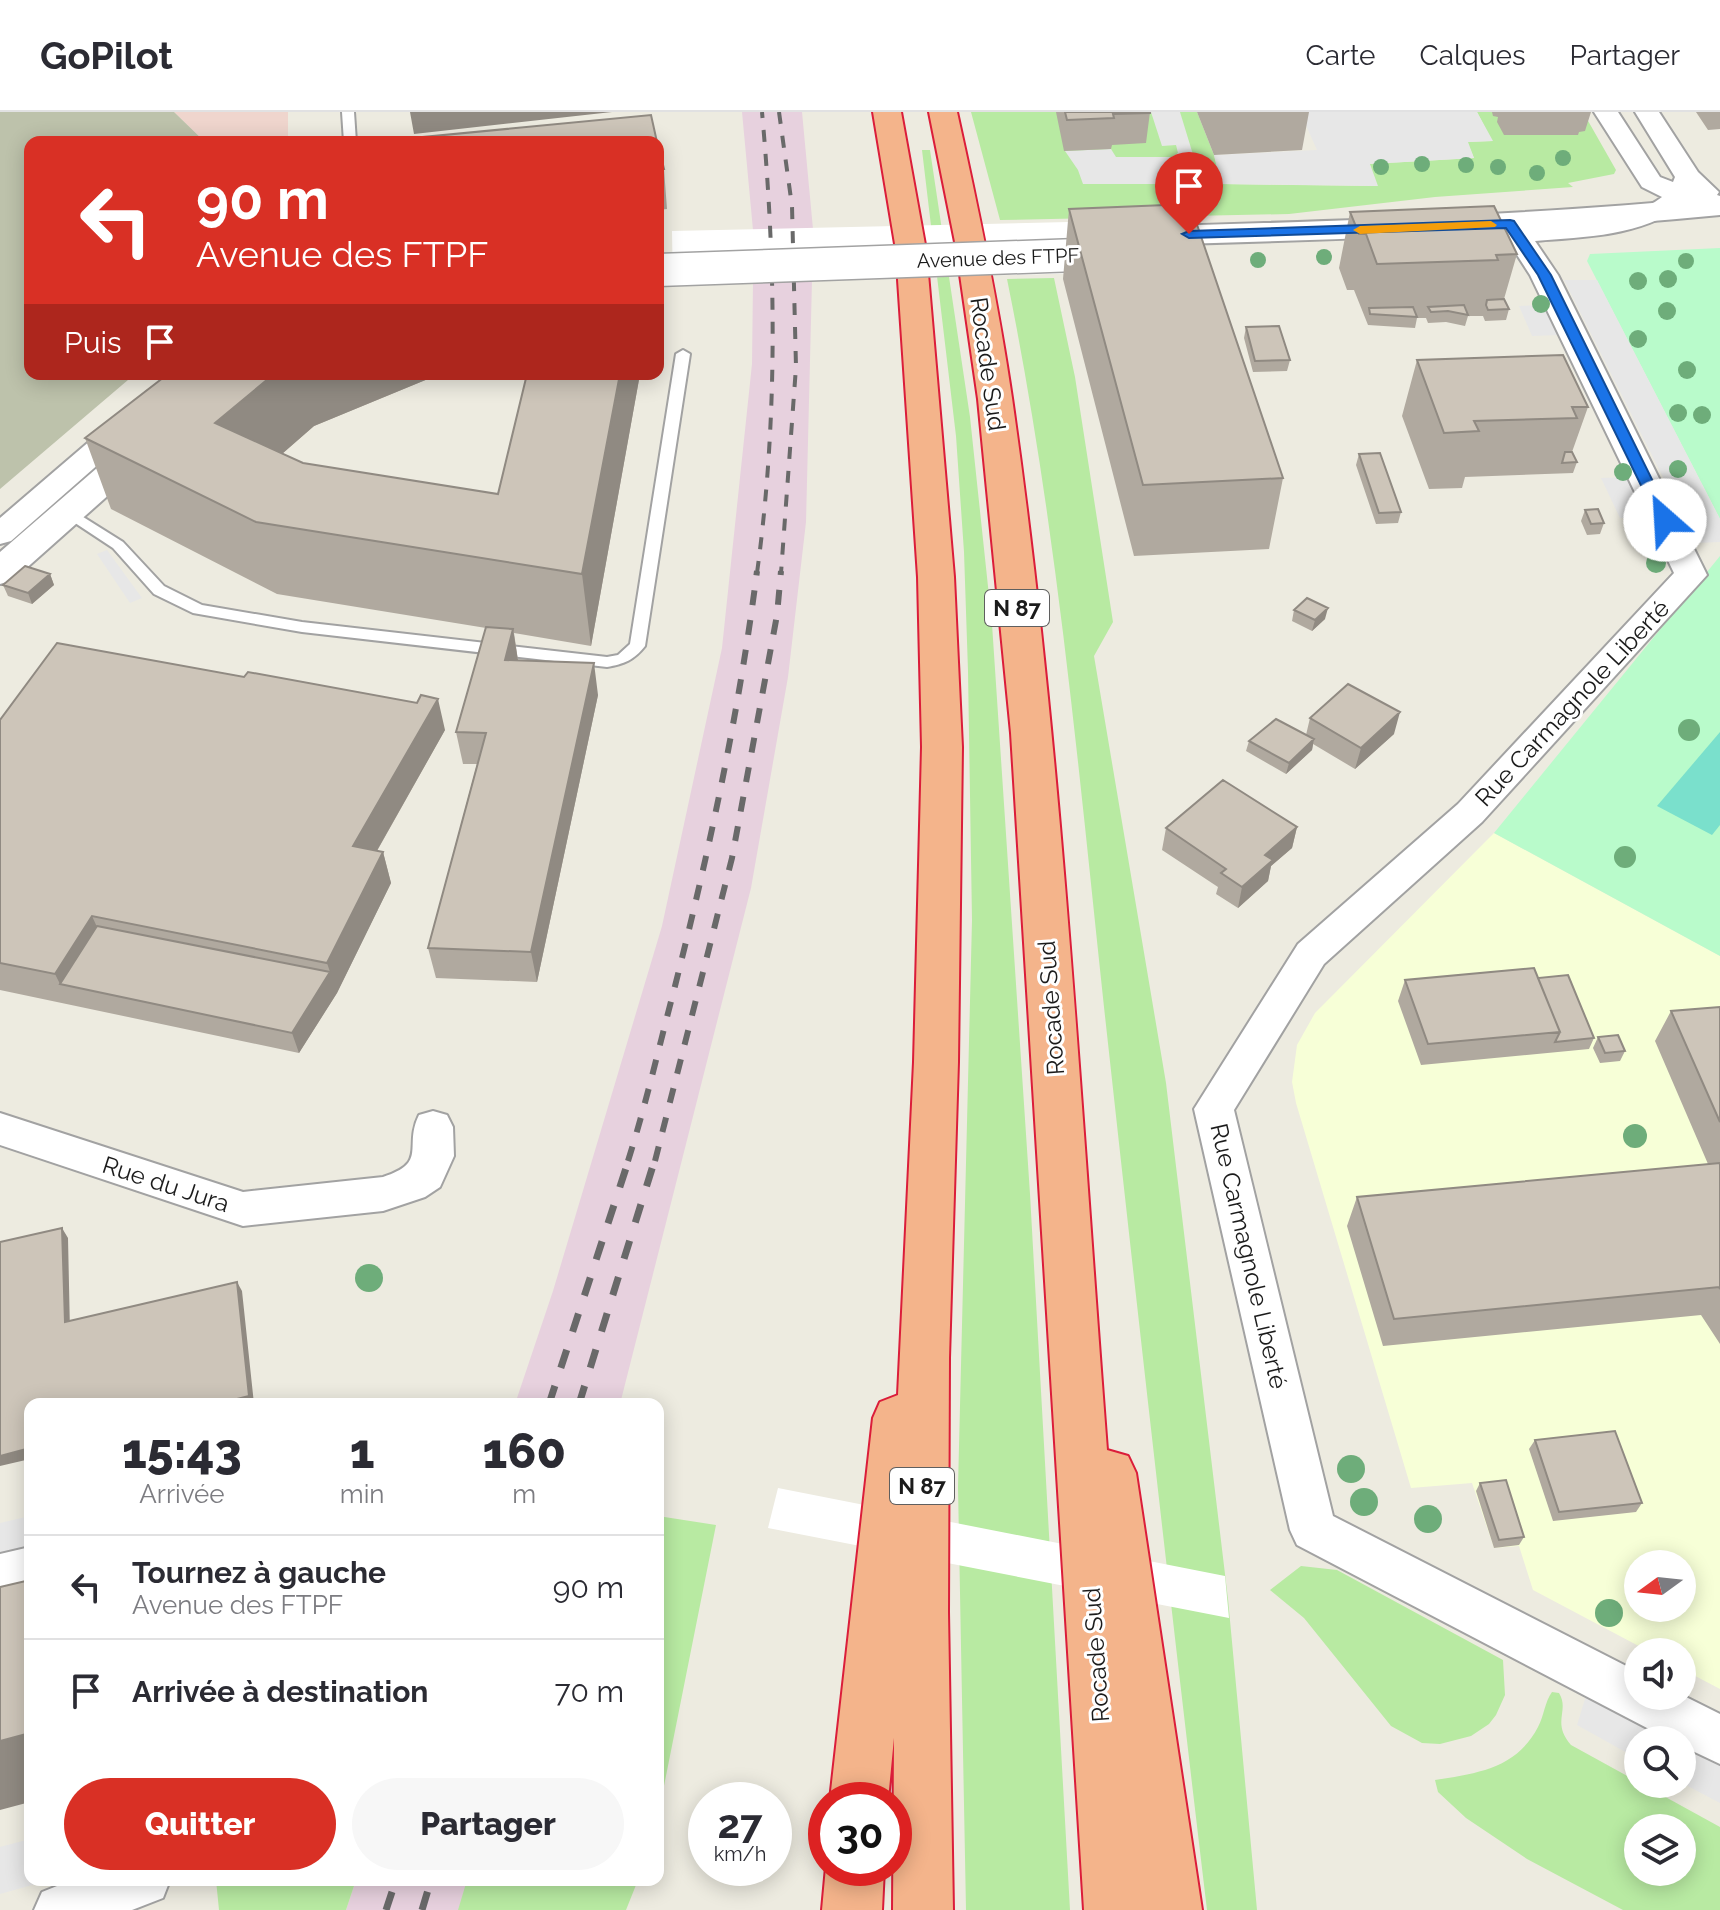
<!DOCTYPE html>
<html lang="fr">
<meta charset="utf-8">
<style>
:root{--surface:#fff;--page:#f7f7f7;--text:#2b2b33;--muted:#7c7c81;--line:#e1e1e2;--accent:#d93025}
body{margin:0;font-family:Raleway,sans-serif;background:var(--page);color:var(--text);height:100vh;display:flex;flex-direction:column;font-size:30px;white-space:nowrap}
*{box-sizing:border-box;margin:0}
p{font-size:26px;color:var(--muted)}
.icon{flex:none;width:44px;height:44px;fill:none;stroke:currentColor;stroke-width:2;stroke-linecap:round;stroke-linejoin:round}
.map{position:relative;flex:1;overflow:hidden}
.sheet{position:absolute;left:24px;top:1286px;width:640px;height:488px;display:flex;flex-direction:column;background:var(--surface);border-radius:16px;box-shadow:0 4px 20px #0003}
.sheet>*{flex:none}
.guide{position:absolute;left:24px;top:24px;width:640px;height:244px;border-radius:16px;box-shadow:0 4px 20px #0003;background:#d93025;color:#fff;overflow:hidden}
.needle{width:52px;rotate:255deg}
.fabs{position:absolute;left:1624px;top:1438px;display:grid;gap:16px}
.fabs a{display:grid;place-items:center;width:72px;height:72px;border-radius:50%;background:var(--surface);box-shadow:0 4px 20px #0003;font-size:40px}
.speed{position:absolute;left:688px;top:1670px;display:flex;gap:16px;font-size:40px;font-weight:700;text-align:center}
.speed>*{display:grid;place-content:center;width:104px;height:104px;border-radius:50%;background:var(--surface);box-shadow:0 4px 20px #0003;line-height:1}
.speed small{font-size:20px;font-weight:400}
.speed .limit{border:12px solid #d22;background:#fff;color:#111}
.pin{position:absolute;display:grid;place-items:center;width:68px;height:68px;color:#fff;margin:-82px -34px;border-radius:50% 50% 50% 0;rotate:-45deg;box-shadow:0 0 8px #0007}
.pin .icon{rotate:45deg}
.me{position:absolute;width:88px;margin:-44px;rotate:334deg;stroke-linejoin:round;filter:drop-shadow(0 0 6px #0008)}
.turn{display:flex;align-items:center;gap:28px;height:168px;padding:0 40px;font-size:36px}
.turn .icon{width:104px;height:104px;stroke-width:2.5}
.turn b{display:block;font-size:56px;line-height:68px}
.then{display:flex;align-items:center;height:76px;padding:0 40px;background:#0003;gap:16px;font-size:30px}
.eta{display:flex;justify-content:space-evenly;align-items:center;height:136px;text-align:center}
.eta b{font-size:48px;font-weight:800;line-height:56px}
.cta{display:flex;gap:16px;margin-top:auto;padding:16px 40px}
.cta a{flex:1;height:92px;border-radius:48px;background:var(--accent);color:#fff;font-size:32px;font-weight:800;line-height:92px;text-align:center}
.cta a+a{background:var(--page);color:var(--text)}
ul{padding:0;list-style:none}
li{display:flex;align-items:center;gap:24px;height:104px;padding:0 40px;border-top:2px solid var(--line)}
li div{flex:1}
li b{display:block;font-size:30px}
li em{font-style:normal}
header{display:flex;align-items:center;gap:48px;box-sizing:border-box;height:112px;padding:0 40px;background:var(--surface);border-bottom:2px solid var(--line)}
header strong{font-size:38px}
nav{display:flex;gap:44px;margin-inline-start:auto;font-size:28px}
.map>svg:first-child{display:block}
</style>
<header>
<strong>GoPilot</strong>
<nav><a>Carte</a><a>Calques</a><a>Partager</a></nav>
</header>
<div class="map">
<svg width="1720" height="1798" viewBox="0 0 1720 1798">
<rect width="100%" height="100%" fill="#edebe0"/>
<path fill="#efd5cd" d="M174,0H288V30H205Z"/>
<path fill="#e7d1de" d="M742,0H802L813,117L753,118Z
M812,168L806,410L788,565L751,776L620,1292H515L553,1179L662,814L722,536L752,252L753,170Z
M356,1768H479L469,1798H346Z"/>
<path fill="#f7ffd7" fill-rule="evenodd" d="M1494,721L1720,844V1577L1682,1557V1540H1650L1533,1478L1519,1434L1494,1436L1472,1371L1411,1376L1296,991L1292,970L1297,933L1315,901ZM1638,1452H1682V1496H1638Z"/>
<path fill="#bdc2ab" d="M0,0H174L205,30H30V262H135L0,377Z"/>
<path fill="#b8eaa2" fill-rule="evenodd" d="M971,0H1197L1214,43L1221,72L1377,74L1369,52L1474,46L1467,30L1492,29L1477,0H1583L1616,58L1614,62L1568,71L1573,75L1435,85L1289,102L1000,108Z
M922,38H930L970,305L992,512L1030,1082L1070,1798H966L958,1375L972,808L968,559L964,440L956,324Z
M1054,166L1075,265L1113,510L1094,544L1166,971L1228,1487L1257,1798H1207C1171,1497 1137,1196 1104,895C1078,652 1056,407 1007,167Z
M658,1404L716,1413L658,1704Z
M1301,1454L1337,1458L1503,1548L1505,1583L1496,1603L1489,1612L1471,1624L1440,1632L1422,1631L1391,1614L1304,1506L1270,1478Z
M1552,1580L1559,1581C1570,1599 1551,1610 1571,1633L1720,1715V1798H1623L1527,1747L1466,1706L1438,1680L1435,1668C1477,1661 1516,1657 1538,1615C1544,1604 1545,1589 1552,1580ZM1638,1716H1682V1760H1638Z
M216,1768H356L346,1798H219Z
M467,1768H638L626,1798H458Z"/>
<path fill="#b9fbcb" d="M1720,136V407L1587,149L1590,142Z
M1720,444V844L1494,721Z"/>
<path fill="#7ae0cc" d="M1720,620V713L1712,723L1657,694Z"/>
<path fill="#e7e7e7" d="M1151,0H1180L1202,72H1083L1078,58L1065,39L1111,37L1116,45H1172L1178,41L1176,33L1162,34Z
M1300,0H1477L1493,29L1468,30L1474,46L1370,52L1378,74L1221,72L1214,43L1317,38Z
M1564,168H1597L1720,407V430L1696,431Z
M1546,193L1560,223L1532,224L1519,194Z
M1628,365L1648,404L1620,406L1601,366Z
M107,438L142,486L130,491L97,442Z
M30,1404V1441L0,1449V1411Z
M1589,1574L1720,1645V1691L1682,1671V1628H1638V1647L1577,1613Z
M30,1727V1768H50L0,1782V1735Z"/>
<path fill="#fff" d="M1069,110L1080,161L673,173L672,119Z
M778,1376L1225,1464L1229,1506L768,1416Z"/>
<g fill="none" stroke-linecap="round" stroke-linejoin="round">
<defs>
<path id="service" d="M342,0H354L356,30H344Z
M683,238L690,242L645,534C634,548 624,552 607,555L302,520L193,501L154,482L113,436L60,401L62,398H72L123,430L164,474L202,493L302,510L607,545L618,543L630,532L676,242Z"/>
<path id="minor" d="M1594,0H1618L1660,65L1673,70L1675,65L1635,0H1659L1698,60L1719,80L1717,83L1720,84V100L1684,92C1643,124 1585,125 1535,129L1558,163L1707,463L1482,710L1324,852L1234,998L1333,1404L1638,1560V1584L1682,1583L1720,1602V1652L1682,1634V1628H1670L1297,1433L1290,1418L1194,997L1298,832L1458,692L1674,461L1530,163L1510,132H1488L1484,126L1488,120L1500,118L1497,112L1501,106H1519L1525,114C1569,110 1625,113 1662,85L1642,75Z
M176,262H210L206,268L167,292L11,429L0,432V406L147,280Z
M433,999L447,1003L453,1015L454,1044L440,1075L425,1085L383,1099L243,1114L0,1033V1001L243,1080L383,1065C429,1050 403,1035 419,1003Z
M30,1435V1479L0,1486V1442Z
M72,1768H170L163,1786L132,1798H34L42,1780Z"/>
<path id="tertiary" d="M1720,85V103C1526,122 1333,128 1139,133L1128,131L1124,124L1128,117L1139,115C1333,109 1526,104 1720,85Z
M213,262H252L247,269L203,299L13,468L0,472V440L179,285Z"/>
<path id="trunk" d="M873,0H901L926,138L954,465L962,635L958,950L949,1246L948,1500L953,1798H893L894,1626L888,1688H830L873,1306L880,1290L898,1283L914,950L922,635L918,465L896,138Z
M929,0H957C978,95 998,190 1012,286C1062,634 1080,987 1107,1338L1128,1344L1136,1361L1202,1798H1084L1011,621L978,287L956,135Z
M826,1755L884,1756L882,1798H822Z"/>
</defs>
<use href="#service" stroke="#a2a2a2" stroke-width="4"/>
<use href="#minor" stroke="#a2a2a2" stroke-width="4"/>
<use href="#tertiary" stroke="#a2a2a2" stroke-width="4"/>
<use href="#trunk" stroke="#db1d3a" stroke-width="4"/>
<use href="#service" fill="#fff" fill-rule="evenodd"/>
<use href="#minor" fill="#fff" fill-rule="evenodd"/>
<use href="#tertiary" fill="#fff" fill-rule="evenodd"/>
<use href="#trunk" fill="#f4b48b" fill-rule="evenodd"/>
<path stroke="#696969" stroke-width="4" stroke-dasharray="12 12" stroke-linecap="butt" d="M779,0L792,94L796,255L781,461
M757,461C778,307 776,154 762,0"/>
<path stroke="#696969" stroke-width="6" stroke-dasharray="15 15" stroke-linecap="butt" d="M628,1049C646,992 659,935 674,878C709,740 739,601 757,459
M655,1049L732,746L777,503L781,459"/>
<path stroke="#696969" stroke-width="7" stroke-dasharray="19 19" stroke-linecap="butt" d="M549,1292L629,1047
M579,1292L655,1047
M386,1798L396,1768
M422,1798L431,1768"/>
<defs>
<path id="tertiary-bridge" d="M658,158L1077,143"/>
</defs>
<use href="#tertiary-bridge" stroke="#a2a2a2" stroke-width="35" stroke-linecap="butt"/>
<use href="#tertiary-bridge" stroke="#fff" stroke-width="32"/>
</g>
<g fill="#6ead7a">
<circle cx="1563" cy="46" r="8"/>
<circle cx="1422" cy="52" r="8"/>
<circle cx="1466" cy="53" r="8"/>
<circle cx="1381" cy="55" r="8"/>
<circle cx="1498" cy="55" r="8"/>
<circle cx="1537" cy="61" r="8"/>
<circle cx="1324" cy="145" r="8"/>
<circle cx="1258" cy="148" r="8"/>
<circle cx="1686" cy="149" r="8"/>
<circle cx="1668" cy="167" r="9"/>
<circle cx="1638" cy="169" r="9"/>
<circle cx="1541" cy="192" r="9"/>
<circle cx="1667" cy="199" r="9"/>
<circle cx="1638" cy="227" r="9"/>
<circle cx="1687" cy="258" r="9"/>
<circle cx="1678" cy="301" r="9"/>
<circle cx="1702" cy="303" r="9"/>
<circle cx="1678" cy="357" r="9"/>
<circle cx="1623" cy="360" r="9"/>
<circle cx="1647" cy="408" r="10"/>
<circle cx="1656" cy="451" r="10"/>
<circle cx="1689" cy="618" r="11"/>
<circle cx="1625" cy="745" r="11"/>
<circle cx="1635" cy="1024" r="12"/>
<circle cx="369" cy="1166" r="14"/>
<circle cx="1351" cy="1357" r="14"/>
<circle cx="1364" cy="1390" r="14"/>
<circle cx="1428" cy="1407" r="14"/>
<circle cx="1609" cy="1501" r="14"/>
</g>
<path fill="#b0a99f" d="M1056,0H1150L1146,31L1112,33L1111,37L1064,39Z
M1197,0H1309L1302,38L1214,43Z
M1492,0H1591L1585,19L1579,20L1578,23H1504L1497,10L1498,5L1493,4Z
M1696,0H1720V17L1708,18Z
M658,32L664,57L667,97L658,98Z
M1069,97L1283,366L1269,437L1134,444L1063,167Z
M1350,100L1517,142L1504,187L1509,197L1506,208L1485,209L1483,204H1468L1465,214L1446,210L1428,211L1426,206H1417L1415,216L1368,213L1354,178H1347L1339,156Z
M1246,215L1290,248L1287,259L1253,260L1244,226Z
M1417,248L1588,295L1572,340L1577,350L1573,361L1465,365L1462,376L1429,377L1402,304Z
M168,262H440L314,314L282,342L303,351L498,382L640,262L591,534L514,521L518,548L598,583L537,870L436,866L428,836L477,652H463L456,620L486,516L277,482L111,397L85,326Z
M1359,342L1401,400L1398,411L1376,412L1356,353Z
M1585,398L1604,411L1600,422L1587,423L1581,409Z
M50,462L54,473L32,492L8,484L3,473Z
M1294,498L1325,507L1312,519L1292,509Z
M1310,606L1394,622L1355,657L1313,632L1312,638L1286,662L1246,639L1249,629L1306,623Z
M0,608L445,618L377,739L383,740L391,771L337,881L299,941L0,878Z
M1297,715L1292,736L1271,754L1268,769L1238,796L1216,782L1218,775L1162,738L1166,716Z
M1538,866L1594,926L1589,937L1421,953L1398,889L1405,868Z
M1720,895V1232L1701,1203L1383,1234L1347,1114L1357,1085L1708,1052L1655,929L1671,899Z
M1598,925L1625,939L1620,949L1600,951L1593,936Z
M1535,1328L1642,1391L1636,1400L1553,1409L1529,1337Z
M1480,1371L1524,1425L1519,1433L1494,1436L1476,1379Z"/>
<path fill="#908a82" d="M410,0H612L414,22Z
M274,262H440L314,314L236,382L215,311Z
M620,262H640L591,534L582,462Z
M50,462L54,473L32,492L28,481Z
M1328,496L1325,507L1312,519L1315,508Z
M513,517L518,549L505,548Z
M594,551L598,583L537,870L531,840Z
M438,587L445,618L362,765L353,734Z
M1400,600L1394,622L1355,657L1361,636Z
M1314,627L1312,638L1286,662L1289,651Z
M1297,715L1292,736L1271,754L1268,769L1238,796L1242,775L1265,743Z
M383,740L391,771L337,881L327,851Z
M92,804L106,835L60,872L55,862Z
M330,860L337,881L299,941L292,921Z
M62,1116L68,1126L70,1220L65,1210Z
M237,1170L242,1179L254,1292H217Z
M30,1336V1347L0,1354V1344Z
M30,1621V1690L0,1698V1629Z"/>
<path fill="#cdc5b9" stroke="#908a82" stroke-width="2" d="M1065,0H1150V1L1113,2L1114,6L1067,8Z
M651,3L657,30H414L413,26Z
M658,32L664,57H658Z
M1190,92L1283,366L1143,373L1069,97Z
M1494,94L1517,142L1496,143L1498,148L1377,152L1366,122H1359L1350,100Z
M1504,187L1509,197L1488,198L1486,193L1487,188Z
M1464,193L1468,203L1448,199L1431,200L1428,195Z
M1413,195L1417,205L1370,202L1369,196Z
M1279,214L1290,248L1255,249L1246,215Z
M1563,243L1588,295H1572L1577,306L1474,309L1479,319L1444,321L1417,248Z
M168,262H274L215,311L303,351L498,382L527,262H620L582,462L256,410L85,326Z
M1565,340H1572L1577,350L1562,351Z
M1380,341L1401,400L1379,401L1359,342Z
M1598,397L1604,411L1591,412L1585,398Z
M25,454L50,462L28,481L3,473Z
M1307,486L1328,496L1315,508L1294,498Z
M486,515L513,517L505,548L594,551L531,840L428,836L486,621L456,620Z
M57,531L244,565L248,560L417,591L421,583L438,587L353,734L383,740L327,851L92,804L55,862L0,851V608Z
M1348,572L1400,600L1361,636L1310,606Z
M1276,607L1314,627L1289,651L1249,629Z
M1223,668L1297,715L1265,743L1273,748L1242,775L1221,761L1226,757L1166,716Z
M97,814L330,860L292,921L60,872Z
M1534,856L1560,920L1428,932L1405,868Z
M1568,863L1594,926L1555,930L1560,920L1538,866Z
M1720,895V1010L1671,899Z
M1618,923L1625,939L1605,941L1598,925Z
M1720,1051V1177L1719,1175L1394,1207L1357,1085Z
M62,1116L65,1210L237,1170L249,1284L217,1292H30V1336L0,1344V1130Z
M1615,1319L1642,1391L1559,1400L1535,1328Z
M1506,1368L1524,1425L1499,1428L1480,1371Z
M30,1468V1621L0,1629V1475Z"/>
<path fill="#1a73e8" stroke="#114b97" stroke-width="2" d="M1510,108L1514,109L1551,163L1672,408L1670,412H1660L1658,408L1538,163L1506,116L1189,126L1182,122L1189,119Z"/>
<path fill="#f59e0b" d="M1491,109L1497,113L1495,115L1360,122L1353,118L1360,114Z"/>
<g text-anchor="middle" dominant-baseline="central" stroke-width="6" stroke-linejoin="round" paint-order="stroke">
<g font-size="20" fill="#1b1b1b" stroke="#fff">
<text transform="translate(998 146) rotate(-2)">Avenue des FTPF</text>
</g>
<g fill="#fff" stroke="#5f5f5f" stroke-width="2">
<rect x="985" y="478" width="64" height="36" rx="6"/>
<rect x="890" y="1356" width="64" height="36" rx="6"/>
</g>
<g font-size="22" font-weight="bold" fill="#1b1b1b">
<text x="1017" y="496">N 87</text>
<text x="922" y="1374">N 87</text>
</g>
<g font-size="24" fill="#1b1b1b" stroke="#fff">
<text transform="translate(988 252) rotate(82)">Rocade Sud</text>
<text transform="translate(1572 591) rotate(-47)">Rue Carmagnole Liberté</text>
<text transform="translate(1051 896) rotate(-94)">Rocade Sud</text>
<text transform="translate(166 1072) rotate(18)">Rue du Jura</text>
<text transform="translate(1249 1144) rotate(77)">Rue Carmagnole Liberté</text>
<text transform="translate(1096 1543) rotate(-94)">Rocade Sud</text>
</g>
</g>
</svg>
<div class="fabs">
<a><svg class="needle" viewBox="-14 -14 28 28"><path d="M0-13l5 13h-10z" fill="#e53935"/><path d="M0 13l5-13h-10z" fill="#7c7c81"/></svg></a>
<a><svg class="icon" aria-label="sound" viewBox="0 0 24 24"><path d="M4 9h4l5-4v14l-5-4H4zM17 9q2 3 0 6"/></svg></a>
<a><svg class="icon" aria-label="search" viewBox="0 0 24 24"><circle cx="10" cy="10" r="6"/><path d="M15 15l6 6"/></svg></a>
<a><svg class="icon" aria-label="layers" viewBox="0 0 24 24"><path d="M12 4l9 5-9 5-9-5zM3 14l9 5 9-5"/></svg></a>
</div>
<div class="speed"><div>27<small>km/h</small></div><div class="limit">30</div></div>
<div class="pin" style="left:1189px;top:122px;background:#d93025"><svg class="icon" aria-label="arrive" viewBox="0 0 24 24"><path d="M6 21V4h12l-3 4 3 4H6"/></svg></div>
<svg class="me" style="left:1665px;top:408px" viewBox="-20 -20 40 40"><circle r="19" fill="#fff"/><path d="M0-13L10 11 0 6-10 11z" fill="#1a73e8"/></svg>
<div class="guide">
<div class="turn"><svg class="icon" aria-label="left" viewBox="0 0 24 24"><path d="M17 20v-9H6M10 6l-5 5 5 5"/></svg><div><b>90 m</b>Avenue des FTPF</div></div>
<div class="then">Puis<svg class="icon" aria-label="arrive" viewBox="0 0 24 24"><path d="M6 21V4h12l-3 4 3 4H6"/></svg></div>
</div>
<section class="sheet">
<div class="eta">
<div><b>15:43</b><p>Arrivée</p></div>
<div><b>1</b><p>min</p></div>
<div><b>160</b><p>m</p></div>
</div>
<ul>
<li><svg class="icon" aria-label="left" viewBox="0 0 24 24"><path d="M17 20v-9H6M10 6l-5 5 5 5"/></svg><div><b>Tournez à gauche</b><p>Avenue des FTPF</p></div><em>90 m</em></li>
<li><svg class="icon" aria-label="arrive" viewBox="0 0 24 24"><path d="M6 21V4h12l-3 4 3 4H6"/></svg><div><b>Arrivée à destination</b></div><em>70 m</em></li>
</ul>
<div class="cta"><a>Quitter</a><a>Partager</a></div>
</section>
</div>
